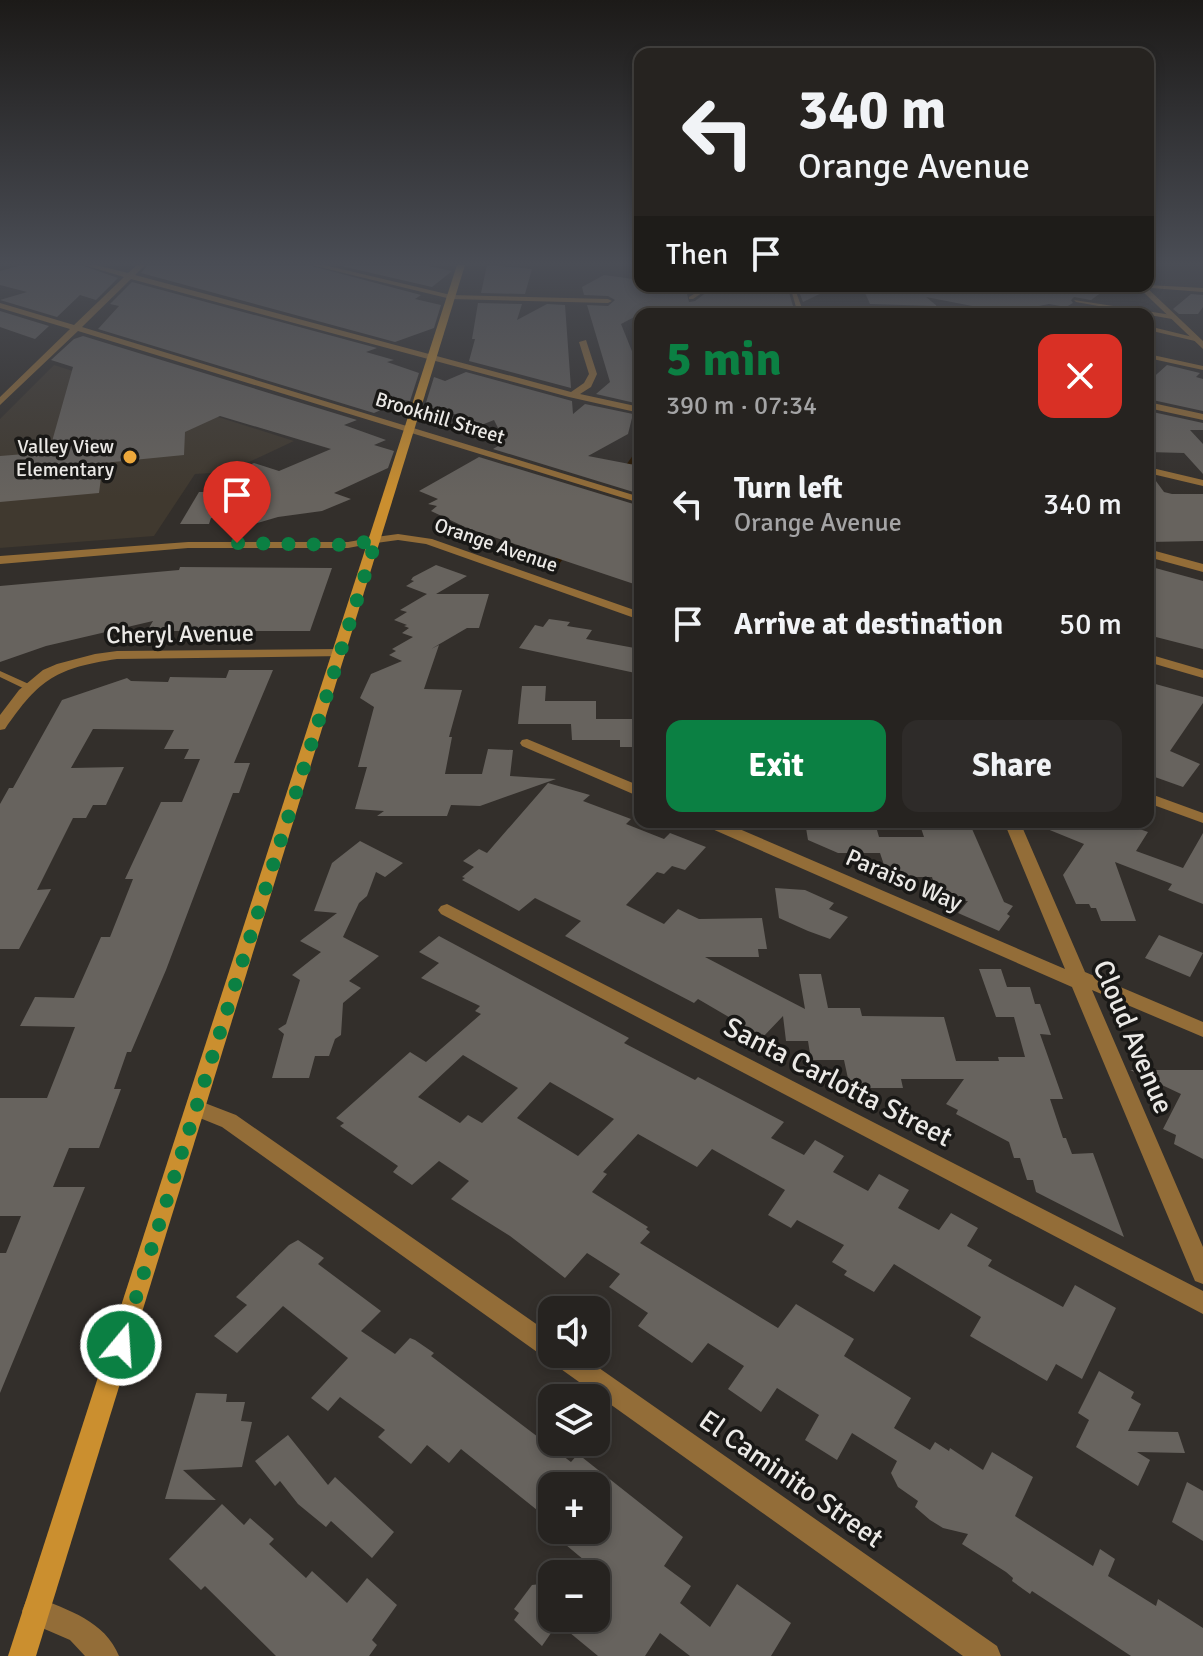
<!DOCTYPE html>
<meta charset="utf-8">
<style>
:root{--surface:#262320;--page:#2e2b29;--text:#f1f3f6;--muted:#a4a4a5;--line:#42403e;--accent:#0b8043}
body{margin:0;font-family:Signika,sans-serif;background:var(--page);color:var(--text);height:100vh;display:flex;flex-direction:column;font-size:30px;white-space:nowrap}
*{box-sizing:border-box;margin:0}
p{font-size:26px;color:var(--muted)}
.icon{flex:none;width:44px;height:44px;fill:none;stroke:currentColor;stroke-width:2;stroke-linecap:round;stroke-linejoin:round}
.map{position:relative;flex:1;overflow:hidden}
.sheet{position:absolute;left:634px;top:308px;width:520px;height:520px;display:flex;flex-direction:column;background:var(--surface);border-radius:16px;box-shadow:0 4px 12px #0003,0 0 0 2px var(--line)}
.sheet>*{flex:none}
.hud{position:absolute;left:634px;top:48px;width:520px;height:244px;border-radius:16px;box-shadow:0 4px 12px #0003,0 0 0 2px var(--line);background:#262320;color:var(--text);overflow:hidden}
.fabs{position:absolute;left:538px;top:1296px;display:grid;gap:16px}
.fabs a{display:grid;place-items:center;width:72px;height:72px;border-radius:16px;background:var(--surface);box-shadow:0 4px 12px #0003,0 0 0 2px var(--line);font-size:40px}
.pin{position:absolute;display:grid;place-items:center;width:68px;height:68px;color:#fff;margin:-82px -34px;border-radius:50% 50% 50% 0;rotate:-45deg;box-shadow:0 0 8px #0007}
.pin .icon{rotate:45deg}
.me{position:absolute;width:88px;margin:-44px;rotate:18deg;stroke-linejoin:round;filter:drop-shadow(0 0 6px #0008)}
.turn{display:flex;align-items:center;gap:28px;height:168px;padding:0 32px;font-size:36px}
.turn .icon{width:104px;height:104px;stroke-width:2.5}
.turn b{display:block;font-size:56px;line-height:68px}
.then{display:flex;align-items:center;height:76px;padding:0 32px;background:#0003;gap:16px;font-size:30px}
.round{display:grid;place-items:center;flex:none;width:84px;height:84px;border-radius:16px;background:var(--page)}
.overview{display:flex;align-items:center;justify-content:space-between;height:136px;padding:0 32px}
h1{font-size:48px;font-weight:700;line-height:60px;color:var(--accent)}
.primary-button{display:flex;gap:16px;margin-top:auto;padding:16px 32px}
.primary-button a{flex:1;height:92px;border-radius:16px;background:var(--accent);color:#fff;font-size:32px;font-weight:700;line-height:92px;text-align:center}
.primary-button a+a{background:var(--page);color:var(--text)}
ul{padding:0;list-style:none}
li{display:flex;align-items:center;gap:24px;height:120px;padding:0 32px}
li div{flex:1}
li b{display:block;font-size:30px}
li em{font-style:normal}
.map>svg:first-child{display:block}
</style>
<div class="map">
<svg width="1203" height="1656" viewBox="0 0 1203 1656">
<rect width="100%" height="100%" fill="#332f2b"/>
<path fill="#40392f" d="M54,365L294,441L228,472L195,474L154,536L0,548V419Z"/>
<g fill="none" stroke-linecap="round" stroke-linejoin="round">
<path stroke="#2a1800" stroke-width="4" d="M625,470L640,449"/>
<path stroke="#2a1800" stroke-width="6" d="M554,566L565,551"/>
</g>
<path fill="#67635e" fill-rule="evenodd" d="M22,265H81L118,278L96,300L80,295L57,317L0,300L27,292L0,285V271Z
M148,265H308L421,295L415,299L441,305L434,328L395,342L141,273Z
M337,265H423L452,271L432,287Z
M487,265L532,269L525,294L481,293Z
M604,275L640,280V286H701L687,294L689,302L695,301L715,286H787L793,306L776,314H750L713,306L712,314H640L621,324L640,371V388L635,403L596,394L610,382L587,305L608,306L615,300L608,296L584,295L582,287Z
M132,282L377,348L366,352L394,360L387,362L419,373L410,401L404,400L374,413L98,329L119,306L110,304Z
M797,286H836L803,302Z
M862,286H914L919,290V286H1110L1091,300L1074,297L1071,300L1073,303L1066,307L1049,304L1039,306L1028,313L998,311L926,297L937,306L870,304Z
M1191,294L1203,295V307L1198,314H1179L1173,309Z
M478,303L522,304L517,320L547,304L565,305L571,388L469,361L475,339H472Z
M0,311L49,326L35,339L26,336L0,327Z
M83,336L357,420L344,425L386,440L374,445L394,451L388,468L334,493L351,499L322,511L278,517L251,525L255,518H211L209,524H180L199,492H204L209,482L254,463L279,471L331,449L220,416L185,432L184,455L103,463L99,493L0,502V456L49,452L73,367L51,360L74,339Z
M1167,365L1200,373L1196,377L1203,379V411L1148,399V382Z
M466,372L572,401L573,414L585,404L633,414L628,434L588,456L640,466V494L493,449L505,442L494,420L479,426L451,418L458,415L425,406L434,377L445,381Z
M1148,411L1203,423V430H1190L1203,444V474L1184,453L1148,452Z
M479,457L640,506V586L467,528L431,511L437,506L428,504L438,499L419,491Z
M1148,476L1153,477L1164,492L1172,494H1203V541L1148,542Z
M436,565L467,576L436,594H489L479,628H467L431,649L439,645L424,689L462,690L449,737H452L445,774H482L488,749L513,750L510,776L556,779L480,806L451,805L447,816H377L384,811L355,809L367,767H358L374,707L360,698L371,674L402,661L389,655L396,651L392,649L413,637L402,633L409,628L404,626L407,625L394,620L407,612L400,610L427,594L406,586L414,581L411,580L413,577Z
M1148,566L1203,581V649L1148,635Z
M180,567L332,568L310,631H147L153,621L46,646L0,662V586L179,570Z
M549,619L570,622L567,626L592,630L586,639L640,649V674L519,648L535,625L543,627Z
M229,670H273L234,763H250L239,793H233L166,970L131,1052H127L114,1089H121L99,1148H69L53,1187H85L0,1393V1253H6L21,1216H0V1098H47L75,1027L20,1026L35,997L74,998L101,937H110L133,879H125L161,802H182L200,759H184L189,749H164L174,730L93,729L71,768L124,767L106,805H93L86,818H73L37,890L51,889L19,949H0V804L9,788H13L62,700L127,678L131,681L168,682L170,677L226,678Z
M1148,682L1203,697V703L1170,751L1200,764L1183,787L1152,776L1148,783Z
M522,686H546L545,701H596V719H640V747H620V740H572L571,724H518Z
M548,783L590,795L583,801L631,819L626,824L664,839L670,833L706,847L685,870L672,866L664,874L657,872L626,905L664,924L678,909L699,919L762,918L767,949H758L759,957H705L805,1009L799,974H821L828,1008H860L862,1016L944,1017L956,1061H999L998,1057H1025L1014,1017H996L979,969H1001L1007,987H1030L1035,1004H1040L1051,1035L1040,1034L1063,1099H1050L1063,1138H1066L1072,1154L1093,1153L1124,1237L1036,1192L1033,1180H1027L1020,1158H1014L1009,1142L956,1114L958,1110L946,1104L964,1079H901L903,1088H850L844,1060H811L808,1041H786L783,1016L763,1037L698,999L694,1003L565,936L581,921L535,898L519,911L462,880L465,878L462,877L474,867L463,861L479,849L487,853Z
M805,822H854L856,829L877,830L879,837H924L919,822H969L1004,902L1013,906L1007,914L1010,916L999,931L958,913L968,901H939L932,877H888L880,853H838L808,840Z
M1030,822H1120L1148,832L1136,851L1183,868L1203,833V904L1168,890L1172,884L1115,862L1136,921H1101L1096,908H1091L1089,904H1076L1063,875L1084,844Z
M360,841L403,863L385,877L376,872L367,896L359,903L343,937L379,956L349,981L361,988L343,1003L341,1035L335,1039L329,1056H315L309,1078H272L284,1034L278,1029L286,1024L300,980L292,975L321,952L300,941L337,913L314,911L332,863Z
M775,888L805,890L834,903L829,909L848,917L830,939L808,931L779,918Z
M1159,935L1203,953L1190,977L1145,958Z
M439,936L629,1038L624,1043L695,1080L698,1077L784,1122L771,1138L804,1155L815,1140L844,1156L833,1172L868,1191L879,1174L909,1190L898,1208L939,1230L951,1213L978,1228L967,1246L992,1260L988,1266L1063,1307L1075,1285L1116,1308L1082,1379L1056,1364L1047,1381L970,1336L981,1317L894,1264L874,1292L844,1275L847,1271L832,1262L844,1245L797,1220L791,1228L768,1215L785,1190L712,1149L697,1167L638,1134L603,1172L607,1174L592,1192L648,1227L646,1229L650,1232L640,1243L778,1328L796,1304L854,1339L844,1356L911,1398L894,1428L930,1450L935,1442L949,1451L950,1448L983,1470L992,1452L1033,1477L1015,1516L1093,1566L1100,1549L1115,1559L1108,1576L1156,1606L1158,1599L1203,1628V1656H1131L1032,1591L1030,1594L1012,1581L1013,1578L1006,1572L962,1544L968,1534L943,1528L930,1520L915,1507L918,1501L898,1487L891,1473L897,1461L852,1433L837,1460L805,1440L819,1415L777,1388L761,1412L728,1389L744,1366L708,1343L692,1363L638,1326L648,1313L609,1287L620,1274L587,1253L565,1278L510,1236L451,1199L469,1181L439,1161L412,1185L393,1172L398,1166L340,1126L344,1123L336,1118L410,1052L426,1062L481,1014L475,1011L480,1006L421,978L439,963L419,952ZM463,1055L518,1088L482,1123L468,1115L460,1123L418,1097ZM550,1082L614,1119L578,1156L517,1118Z
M1130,1070H1203V1159L1174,1144L1176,1135L1163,1129L1181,1094Z
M298,1240L324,1258L318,1264L381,1311L361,1331L395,1354L410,1338L415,1340L434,1353L431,1356L571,1462L578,1454L683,1537L664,1566L691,1586L680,1603L710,1627L737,1584L791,1623L771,1656H690L660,1633L645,1656H598L558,1623L542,1646L514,1620L519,1613L514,1609L532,1585L541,1584L552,1594V1618H596V1570L548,1530H596V1486H552V1522L461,1449L449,1463L427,1445L411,1464L378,1437L385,1430L340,1397L328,1411L311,1398L348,1358L283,1306L237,1353L214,1336L247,1305L236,1297L289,1245Z
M1099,1371L1134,1392L1131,1398L1141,1404L1128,1431L1178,1432L1185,1453L1137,1452L1150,1460L1138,1486L1076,1447L1089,1420L1078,1413Z
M196,1393L227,1394L226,1402H245L241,1421L252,1422L242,1467L183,1470L216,1500L165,1499Z
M288,1435L328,1485L335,1477L394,1532L372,1558L331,1521L326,1527L298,1504L280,1481L275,1486L255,1461Z
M1187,1482L1203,1491V1541L1172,1522Z
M222,1504L244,1525L250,1518L274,1539L269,1544L306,1578L312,1571L347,1603L367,1578L397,1605L372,1640L377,1645L369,1656H276L205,1586L201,1590L169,1559Z"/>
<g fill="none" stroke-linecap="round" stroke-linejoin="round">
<path fill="#936d38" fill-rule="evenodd" d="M707,286H712L693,299H689V297Z
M790,286H794L804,314H798Z
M1074,300L1172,315L1175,317L1172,319L1076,302Z
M1049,309L1074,312L1077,314L1051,311Z
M1148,326L1197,338L1198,339L1195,341L1148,330Z
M1148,354L1203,366V370L1148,358Z
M0,671L31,685L32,687L28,690L25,689L0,677Z"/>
<path fill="#936d38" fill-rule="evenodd" d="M84,265H96L128,273L137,265H145L135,275L571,392L584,383L589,374L579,342L586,340L597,374L591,387L580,394L640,407V413L569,397L131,279L82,327L640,497V503L78,331L0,405V397L70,329L0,308V303L74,325L124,277Z
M311,265H324L451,295L608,299L612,301L608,303L451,299Z
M1148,285L1203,288V292L1138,287Z
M1148,402L1203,414V420L1148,408Z
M1148,467L1203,480V486L1148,473Z
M398,534L432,539L640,612V620L426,544L398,540L376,543L370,540L376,537Z
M1148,549L1203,564V572L1148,557Z
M340,649L345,650V656L117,659C57,668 40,678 5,729L0,730V715L19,690L43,670L57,664L95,654L117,651Z
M1148,654L1203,670V678L1148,662Z
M527,739L640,786V797L522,746L520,743L522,740Z
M1148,793L1203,813V823L1148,803Z
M701,822H723L1065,969L1004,822H1020L1085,972L1203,1022V1037L1092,990L1203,1247V1284L1195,1281L1192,1274L1072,987L703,825Z
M447,904L1203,1291V1314L441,914L438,910L441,906Z
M197,1100L236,1115L552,1335V1354H579L997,1646L1001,1656H963L222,1127L190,1114L187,1108L190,1102Z
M36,1597C68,1610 105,1621 119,1656H85L70,1640L26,1621L22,1611L26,1601Z"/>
<path fill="#936d38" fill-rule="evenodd" d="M1137,286H1145L1203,341V349Z
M376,537L380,538V542L348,548H188L0,564V556L188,542H348Z"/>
<path fill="#cb8f2f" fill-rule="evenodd" d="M457,265H465L36,1656H8Z"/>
</g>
<linearGradient id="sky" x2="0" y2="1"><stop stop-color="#1c1a18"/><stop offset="0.53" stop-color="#4a4d55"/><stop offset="1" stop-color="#4a4d55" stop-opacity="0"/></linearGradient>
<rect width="1203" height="497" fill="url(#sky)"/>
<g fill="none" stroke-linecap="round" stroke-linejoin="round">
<path stroke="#0b8043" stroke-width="14" stroke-dasharray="0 25.2" d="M121,1345L376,540L348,545L237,543"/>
</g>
<circle fill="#eda83b" stroke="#191816" stroke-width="3" cx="130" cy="457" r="8"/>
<g text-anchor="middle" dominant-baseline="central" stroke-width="7" stroke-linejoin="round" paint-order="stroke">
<g font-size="20" fill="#ebe9e6" stroke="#191816">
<text transform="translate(440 418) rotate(17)">Brookhill Street</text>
<text transform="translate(496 545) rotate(19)">Orange Avenue</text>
</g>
<g font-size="20" fill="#ebe9e6" stroke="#191816" text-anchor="end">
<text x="114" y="446">Valley View<tspan x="114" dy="23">Elementary</tspan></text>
</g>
<g font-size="24" fill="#ebe9e6" stroke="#191816">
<text transform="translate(180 634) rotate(-1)">Cheryl Avenue</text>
<text transform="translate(904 880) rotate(23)">Paraiso Way</text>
</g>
<g font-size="28" fill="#ebe9e6" stroke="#191816">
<text transform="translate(1133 1037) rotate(67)">Cloud Avenue</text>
<text transform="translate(838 1082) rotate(27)">Santa Carlotta Street</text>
<text transform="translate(791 1479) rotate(35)">El Caminito Street</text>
</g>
</g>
</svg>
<div class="fabs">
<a><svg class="icon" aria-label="sound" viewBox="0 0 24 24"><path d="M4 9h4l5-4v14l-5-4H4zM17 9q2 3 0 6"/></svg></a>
<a><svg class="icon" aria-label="layers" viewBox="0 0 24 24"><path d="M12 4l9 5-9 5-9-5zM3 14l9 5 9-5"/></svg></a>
<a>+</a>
<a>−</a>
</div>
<div class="pin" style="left:237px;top:543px;background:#d93025"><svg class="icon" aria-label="arrive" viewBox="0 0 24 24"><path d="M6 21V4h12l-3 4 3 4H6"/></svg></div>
<svg class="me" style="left:121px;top:1345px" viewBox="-20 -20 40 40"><circle r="17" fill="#0b8043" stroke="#fff" stroke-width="3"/><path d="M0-11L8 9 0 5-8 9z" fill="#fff"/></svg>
<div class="hud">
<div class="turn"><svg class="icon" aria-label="left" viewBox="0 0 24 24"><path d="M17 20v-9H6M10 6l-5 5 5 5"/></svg><div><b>340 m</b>Orange Avenue</div></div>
<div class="then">Then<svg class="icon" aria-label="arrive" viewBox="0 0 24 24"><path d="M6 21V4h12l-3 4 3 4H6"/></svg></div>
</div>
<section class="sheet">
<div class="overview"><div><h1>5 min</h1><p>390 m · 07:34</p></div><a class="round" style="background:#d93025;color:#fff"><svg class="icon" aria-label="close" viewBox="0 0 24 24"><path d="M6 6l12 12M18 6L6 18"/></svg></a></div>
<ul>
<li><svg class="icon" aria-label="left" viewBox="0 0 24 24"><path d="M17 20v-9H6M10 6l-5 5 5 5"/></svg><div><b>Turn left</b><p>Orange Avenue</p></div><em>340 m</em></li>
<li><svg class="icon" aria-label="arrive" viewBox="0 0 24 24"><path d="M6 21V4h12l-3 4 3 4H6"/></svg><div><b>Arrive at destination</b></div><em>50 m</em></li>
</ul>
<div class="primary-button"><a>Exit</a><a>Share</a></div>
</section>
</div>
